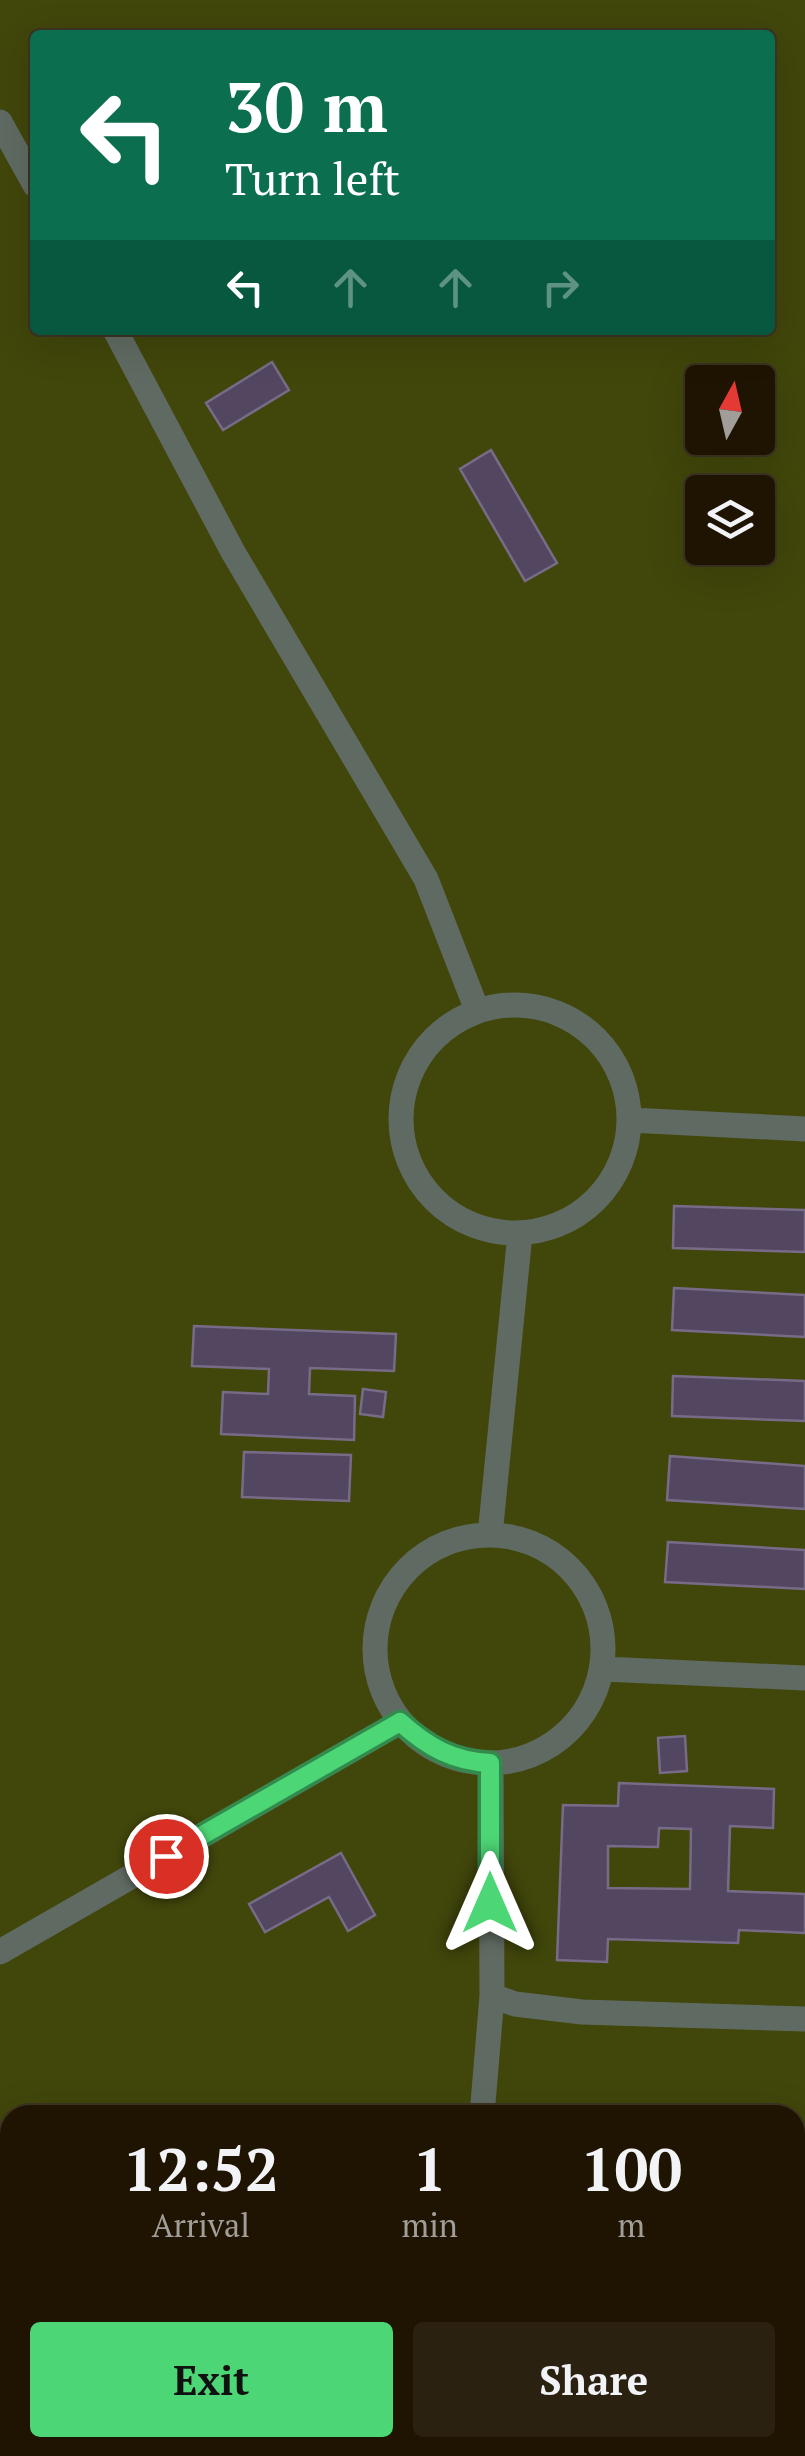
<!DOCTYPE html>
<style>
:root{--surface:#1e1401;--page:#2b2110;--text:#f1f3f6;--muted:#a19e99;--line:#3c3323;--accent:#4dd676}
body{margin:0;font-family:"PT Serif",serif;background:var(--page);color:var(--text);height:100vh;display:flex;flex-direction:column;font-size:38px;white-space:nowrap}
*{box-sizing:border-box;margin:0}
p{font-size:32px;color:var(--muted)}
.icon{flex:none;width:55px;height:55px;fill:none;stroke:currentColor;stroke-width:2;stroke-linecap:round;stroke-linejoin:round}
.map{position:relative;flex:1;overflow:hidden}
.details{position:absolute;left:0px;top:2105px;width:805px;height:352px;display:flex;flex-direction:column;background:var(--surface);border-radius:30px 30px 0 0;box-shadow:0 10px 40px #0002,0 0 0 2px var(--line)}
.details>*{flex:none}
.banner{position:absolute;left:30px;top:30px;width:745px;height:305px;border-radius:10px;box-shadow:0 10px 40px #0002,0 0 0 2px var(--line);background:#0b6e4f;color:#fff;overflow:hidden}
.needle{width:65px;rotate:8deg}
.fabs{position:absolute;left:685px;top:365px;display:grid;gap:20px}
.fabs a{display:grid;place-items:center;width:90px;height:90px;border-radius:10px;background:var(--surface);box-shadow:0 10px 40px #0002,0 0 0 2px var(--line);font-size:50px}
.pin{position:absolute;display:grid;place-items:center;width:85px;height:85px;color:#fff;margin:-42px;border:5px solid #fff;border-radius:50%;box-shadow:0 2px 10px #0007}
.me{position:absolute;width:110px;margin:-55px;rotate:0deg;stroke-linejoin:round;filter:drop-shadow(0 0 8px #0008)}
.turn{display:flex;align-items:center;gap:35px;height:210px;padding:0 30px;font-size:45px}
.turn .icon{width:130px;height:130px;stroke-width:2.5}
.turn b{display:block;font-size:70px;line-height:85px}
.lanes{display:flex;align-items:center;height:95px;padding:0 30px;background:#0003;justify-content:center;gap:50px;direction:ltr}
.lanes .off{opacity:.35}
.eta{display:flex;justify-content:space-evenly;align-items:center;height:170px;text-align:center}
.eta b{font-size:60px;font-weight:700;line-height:70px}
.button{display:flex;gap:20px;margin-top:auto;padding:20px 30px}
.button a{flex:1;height:115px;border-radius:10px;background:var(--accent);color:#111;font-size:40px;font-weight:700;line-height:115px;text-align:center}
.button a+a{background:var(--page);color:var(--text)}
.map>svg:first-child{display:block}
</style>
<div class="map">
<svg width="805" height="2456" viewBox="0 0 805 2456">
<rect width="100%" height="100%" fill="#281a01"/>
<path fill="#41460b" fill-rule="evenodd" d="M0,0H805V2456H0ZM35,35H770V330H35ZM702,382H758V438H702ZM702,492H758V548H702ZM10,2115H795V2448H10Z"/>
<path fill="#524661" stroke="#776b87" stroke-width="2.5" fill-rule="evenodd" d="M272,362L289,390L223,430L206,403Z
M491,450L557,563L525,581L460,469Z
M674,1206L805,1210V1252L673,1248Z
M674,1288L805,1295V1337L672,1330Z
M194,1326L396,1334L394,1371L310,1368L309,1394L355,1396L354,1440L221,1434L223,1392L268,1394L269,1369L192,1366Z
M673,1376L805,1381V1421L672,1416Z
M363,1389L386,1392L383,1417L360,1414Z
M244,1452L351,1455L349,1501L242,1497Z
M670,1456L805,1466V1509L667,1500Z
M668,1542L805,1550V1589L665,1582Z
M685,1736L687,1771L660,1773L658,1738Z
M619,1783L774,1789L773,1828L730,1826L728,1891L805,1894V1933L739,1930L738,1943L608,1939L607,1962L557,1960L563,1805L618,1806ZM659,1828L691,1829L690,1889L608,1888V1846L658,1847Z
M341,1853L375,1915L348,1931L329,1897L265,1932L249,1904Z
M545,2448H577L576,2456H545Z
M586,2448H712L711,2456H668Z
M716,2448L753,2450V2456H715Z"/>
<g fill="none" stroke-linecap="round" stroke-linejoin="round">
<path stroke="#5f6b62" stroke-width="25" d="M0,122L35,185
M115,330L233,552L426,879L477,1010
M401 1119a114 114 0 1 1 228 0a114 114 0 1 1-228 0Z
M630,1120L805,1129
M375 1649a114 114 0 1 1 228 0a114 114 0 1 1-228 0Z
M490,1535L520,1234
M603,1669L805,1678
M491,1763L492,1996L515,2004L582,2012L805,2019
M0,1952L400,1722
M482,2115L492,1996
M474,2456V2448"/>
</g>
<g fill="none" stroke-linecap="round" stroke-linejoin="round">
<defs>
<path id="route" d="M166,1856L400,1722C428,1747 452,1761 490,1763V1903"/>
</defs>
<use href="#route" stroke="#328b4d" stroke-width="25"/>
<use href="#route" stroke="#4dd676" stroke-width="18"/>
</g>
</svg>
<div class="fabs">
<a><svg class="needle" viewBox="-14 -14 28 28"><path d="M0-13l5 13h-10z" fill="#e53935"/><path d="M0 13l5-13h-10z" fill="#a19e99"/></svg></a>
<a><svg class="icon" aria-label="layers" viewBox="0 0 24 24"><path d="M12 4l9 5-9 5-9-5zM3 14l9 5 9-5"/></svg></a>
</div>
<div class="pin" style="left:166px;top:1856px;background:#d93025"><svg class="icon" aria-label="arrive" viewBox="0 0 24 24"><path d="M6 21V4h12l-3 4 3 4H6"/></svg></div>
<svg class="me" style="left:490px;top:1903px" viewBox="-20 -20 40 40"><path d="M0-17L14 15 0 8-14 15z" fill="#4dd676" stroke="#fff" stroke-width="4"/></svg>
<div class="banner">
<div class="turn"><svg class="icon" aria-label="left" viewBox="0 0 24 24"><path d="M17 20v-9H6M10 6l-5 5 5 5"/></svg><div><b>30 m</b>Turn left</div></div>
<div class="lanes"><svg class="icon" aria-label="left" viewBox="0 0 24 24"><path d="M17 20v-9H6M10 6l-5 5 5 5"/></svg><svg class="icon off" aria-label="ahead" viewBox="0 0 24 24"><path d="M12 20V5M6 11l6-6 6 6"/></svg><svg class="icon off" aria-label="ahead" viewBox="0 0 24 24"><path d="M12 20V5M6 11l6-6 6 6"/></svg><svg class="icon off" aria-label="right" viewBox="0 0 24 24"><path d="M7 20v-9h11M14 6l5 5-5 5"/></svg></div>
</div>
<section class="details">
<div class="eta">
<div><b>12:52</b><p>Arrival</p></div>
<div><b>1</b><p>min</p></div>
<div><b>100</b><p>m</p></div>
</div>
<div class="button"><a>Exit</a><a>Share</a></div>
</section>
</div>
